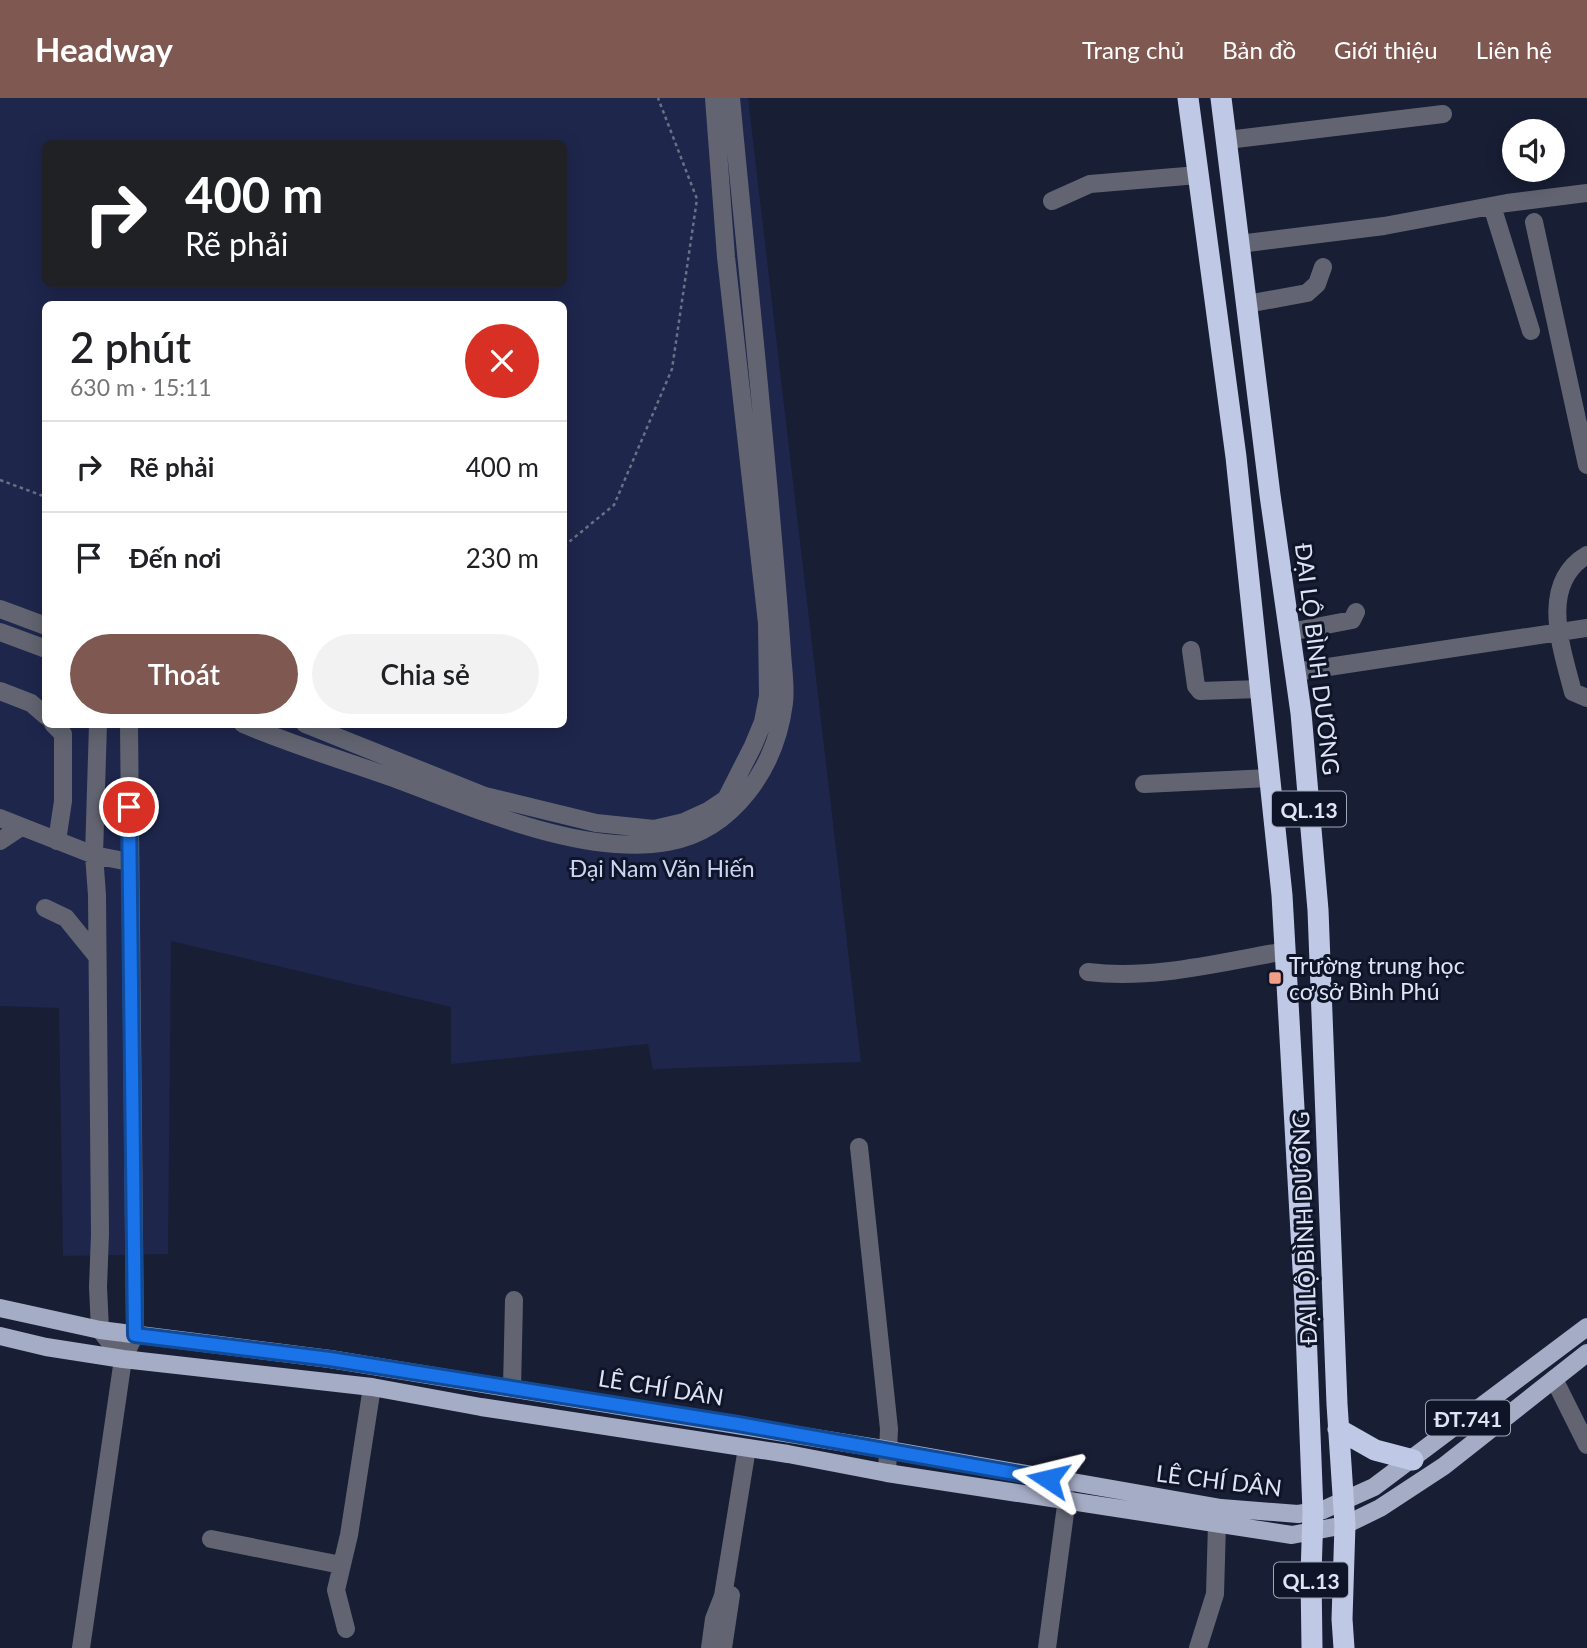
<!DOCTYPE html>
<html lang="vi">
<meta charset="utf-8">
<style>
:root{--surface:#fff;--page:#f2f2f2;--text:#202124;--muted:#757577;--line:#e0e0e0;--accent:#7f5951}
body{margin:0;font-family:Lato,sans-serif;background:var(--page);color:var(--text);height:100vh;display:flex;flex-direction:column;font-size:26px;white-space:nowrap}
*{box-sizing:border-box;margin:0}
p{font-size:23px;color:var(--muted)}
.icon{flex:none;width:38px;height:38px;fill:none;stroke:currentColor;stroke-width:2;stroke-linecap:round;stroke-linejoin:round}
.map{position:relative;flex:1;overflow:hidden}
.sheet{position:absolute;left:42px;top:203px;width:525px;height:427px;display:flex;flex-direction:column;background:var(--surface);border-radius:10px;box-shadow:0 4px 18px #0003}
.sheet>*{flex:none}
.hud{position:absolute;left:42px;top:42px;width:525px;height:147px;border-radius:10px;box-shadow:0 4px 18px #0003;background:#202124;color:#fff;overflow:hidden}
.buttons{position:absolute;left:1502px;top:21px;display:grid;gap:14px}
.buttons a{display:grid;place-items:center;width:63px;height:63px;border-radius:50%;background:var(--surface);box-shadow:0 4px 18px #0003;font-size:35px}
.pin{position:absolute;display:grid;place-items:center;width:60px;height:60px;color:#fff;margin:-30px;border:4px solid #fff;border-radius:50%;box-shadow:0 2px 7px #0007}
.me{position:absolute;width:77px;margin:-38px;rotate:280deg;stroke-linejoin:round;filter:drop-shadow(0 0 5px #0008)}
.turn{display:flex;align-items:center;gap:24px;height:147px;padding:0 28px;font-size:32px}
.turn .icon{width:91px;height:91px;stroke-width:2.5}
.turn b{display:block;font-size:49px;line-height:60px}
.round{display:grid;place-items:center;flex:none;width:74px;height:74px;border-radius:37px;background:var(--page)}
.headline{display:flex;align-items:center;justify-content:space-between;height:119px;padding:0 28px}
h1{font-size:42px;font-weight:600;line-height:52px}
.primary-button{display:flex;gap:14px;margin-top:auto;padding:14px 28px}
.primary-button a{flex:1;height:80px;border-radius:42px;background:var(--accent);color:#fff;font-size:28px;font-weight:600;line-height:80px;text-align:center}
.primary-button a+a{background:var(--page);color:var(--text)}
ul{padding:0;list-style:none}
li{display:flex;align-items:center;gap:21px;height:91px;padding:0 28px;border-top:2px solid var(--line)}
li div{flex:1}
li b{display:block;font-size:26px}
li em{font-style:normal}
header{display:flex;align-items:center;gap:42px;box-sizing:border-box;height:98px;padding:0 35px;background:var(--accent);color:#fff}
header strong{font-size:33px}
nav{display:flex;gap:38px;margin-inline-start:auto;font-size:24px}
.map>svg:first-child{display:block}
</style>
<header>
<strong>Headway</strong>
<nav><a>Trang chủ</a><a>Bản đồ</a><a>Giới thiệu</a><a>Liên hệ</a></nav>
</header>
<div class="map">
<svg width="1587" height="1550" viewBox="0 0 1587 1550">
<rect width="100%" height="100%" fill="#181e34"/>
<path fill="#1e264c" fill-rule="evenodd" d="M0,0H748L861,964L653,971L648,946L451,966V909L171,843L168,1156L63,1158L59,910L0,908ZM46,46H564V186H46ZM46,206H564V626H46Z"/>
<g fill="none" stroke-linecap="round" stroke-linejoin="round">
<path stroke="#6b7184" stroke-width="2.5" stroke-dasharray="3.5 3.5" stroke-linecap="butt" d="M0,382L46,399
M564,448L614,407L672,271L697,101L658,0"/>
<path stroke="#626571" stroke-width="18" d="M1227,42L1443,16
M1052,103L1090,86L1198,77
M1492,108L1531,233
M1534,124L1587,367
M1239,146L1384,128L1507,105L1587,95
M1247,206L1307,195L1317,186L1323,169
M1587,457C1538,486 1562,551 1573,594L1587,600
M0,511L46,528
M0,534L46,551
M1290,534L1352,522L1356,514
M1191,552L1196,588L1200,593L1260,591
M1295,574L1587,530
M0,593L31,605L46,618
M53,626L63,636V703L57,743
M98,626L94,757L97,797L100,1136L98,1189L100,1232L123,1261
M243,626C293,647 345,663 396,681C475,710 583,759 668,744C734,732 776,669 784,605C786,589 783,571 782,555C779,509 775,464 771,418C759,278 744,139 731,0
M305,626L485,698L596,725L654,731L684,724L708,713L726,701L753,648L763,624L768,598L767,525L726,159L714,0
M1144,686L1269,680
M0,720L94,757L129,764
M0,743L21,729
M45,810L66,820L96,857
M1088,874C1155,882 1221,864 1286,853
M859,1049L889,1331L887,1375
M1554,1281L1587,1347
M512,1290L514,1202
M211,1441L341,1467
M346,1531L336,1492L349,1437L372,1289
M81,1550L123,1261L135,1236L129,626
M710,1550L714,1521L723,1498L747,1350
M723,1550L731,1497
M1047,1550L1067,1400
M1198,1550L1215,1496L1217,1426"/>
<path stroke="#a5acc5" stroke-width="18" d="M0,1210L100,1232L330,1261L883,1351L1221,1410L1298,1416L1323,1412L1374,1389L1587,1229
M0,1238L46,1249L123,1261L372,1289L481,1309L788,1356L887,1375L1292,1437L1345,1427L1380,1410L1444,1368L1587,1255"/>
<path stroke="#bfc9e6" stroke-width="21" d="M1188,0L1236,359L1282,797L1305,1206L1313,1414L1311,1477L1312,1550
M1221,0L1270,397L1301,615L1318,812L1337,1306L1345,1427L1342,1521L1344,1550
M1338,1331L1375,1352L1413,1362"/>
</g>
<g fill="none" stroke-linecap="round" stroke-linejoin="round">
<defs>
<path id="route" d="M129,709L135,1237L330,1261L738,1326L1048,1381"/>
</defs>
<use href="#route" stroke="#114b97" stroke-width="18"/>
<use href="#route" stroke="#1a73e8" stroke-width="12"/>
</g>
<rect fill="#f49e88" stroke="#0f1529" stroke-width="2.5" x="1268" y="873" width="14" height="14" rx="3.5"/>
<g text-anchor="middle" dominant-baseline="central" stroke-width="6" stroke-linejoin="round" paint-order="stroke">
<g fill="#0f1529" stroke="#a1a6b6" stroke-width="2">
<rect x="1272" y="693.5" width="74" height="35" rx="5"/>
<rect x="1426" y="1302.5" width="84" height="35" rx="5"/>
<rect x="1274" y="1464.5" width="74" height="35" rx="5"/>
</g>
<g font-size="21" font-weight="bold" fill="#dfe4f3">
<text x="1309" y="711">QL.13</text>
<text x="1468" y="1320">ĐT.741</text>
<text x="1311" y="1482">QL.13</text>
</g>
<g font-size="23" fill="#dfe4f3" stroke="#0f1529">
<text transform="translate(1318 561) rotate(83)">ĐẠI LỘ BÌNH DƯƠNG</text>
<text transform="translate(1304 1130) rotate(-92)">ĐẠI LỘ BÌNH DƯƠNG</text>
<text transform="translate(661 1289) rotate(9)">LÊ CHÍ DÂN</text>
<text transform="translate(1219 1382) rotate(7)">LÊ CHÍ DÂN</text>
</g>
<g font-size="23" fill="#cbd5f3" stroke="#0f1529">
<text x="662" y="770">Đại Nam Văn Hiến</text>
</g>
<g font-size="23" fill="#dfe4f3" stroke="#0f1529" text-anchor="start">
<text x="1289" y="867">Trường trung học<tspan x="1289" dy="26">cơ sở Bình Phú</tspan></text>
</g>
</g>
</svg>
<div class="buttons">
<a><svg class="icon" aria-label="sound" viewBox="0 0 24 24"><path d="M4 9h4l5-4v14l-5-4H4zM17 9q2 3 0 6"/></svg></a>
</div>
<div class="pin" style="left:129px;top:709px;background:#d93025"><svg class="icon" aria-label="arrive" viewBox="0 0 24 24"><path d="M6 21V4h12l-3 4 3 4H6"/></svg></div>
<svg class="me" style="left:1048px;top:1381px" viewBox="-20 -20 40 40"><path d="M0-17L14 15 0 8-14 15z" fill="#1a73e8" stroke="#fff" stroke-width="4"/></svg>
<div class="hud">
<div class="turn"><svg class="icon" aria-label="right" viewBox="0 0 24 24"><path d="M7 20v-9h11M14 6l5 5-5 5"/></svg><div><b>400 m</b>Rẽ phải</div></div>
</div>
<section class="sheet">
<div class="headline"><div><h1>2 phút</h1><p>630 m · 15:11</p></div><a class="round" style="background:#d93025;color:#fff"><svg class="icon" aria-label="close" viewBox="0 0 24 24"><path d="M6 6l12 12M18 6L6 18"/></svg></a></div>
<ul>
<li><svg class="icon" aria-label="right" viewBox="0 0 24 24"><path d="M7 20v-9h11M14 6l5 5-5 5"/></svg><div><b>Rẽ phải</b></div><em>400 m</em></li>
<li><svg class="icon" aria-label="arrive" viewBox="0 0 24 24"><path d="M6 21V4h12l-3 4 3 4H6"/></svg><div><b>Đến nơi</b></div><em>230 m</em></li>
</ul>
<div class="primary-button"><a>Thoát</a><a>Chia sẻ</a></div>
</section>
</div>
